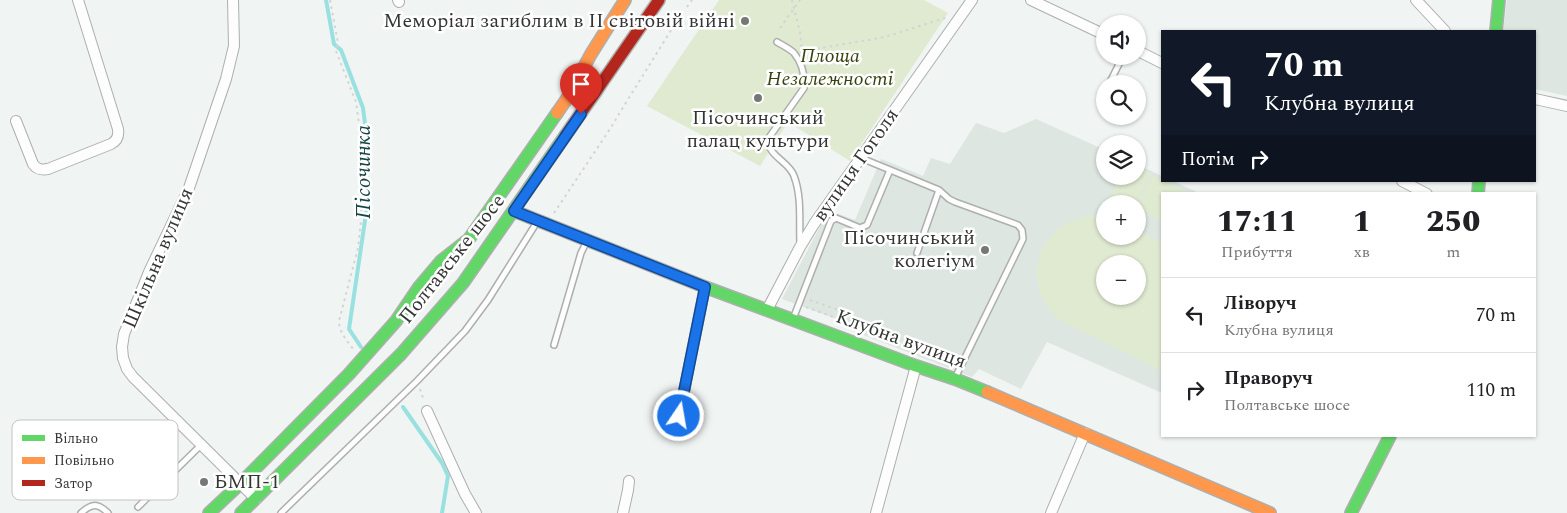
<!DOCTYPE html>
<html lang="uk">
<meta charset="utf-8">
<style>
:root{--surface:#fff;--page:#f2f2f2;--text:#202124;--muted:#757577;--line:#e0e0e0}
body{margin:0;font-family:Spectral,serif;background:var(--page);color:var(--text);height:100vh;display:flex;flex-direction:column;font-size:19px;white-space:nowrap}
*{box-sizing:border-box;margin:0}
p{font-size:16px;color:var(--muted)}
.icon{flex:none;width:28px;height:28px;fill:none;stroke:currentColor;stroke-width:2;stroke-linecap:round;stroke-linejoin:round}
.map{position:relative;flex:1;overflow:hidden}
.sheet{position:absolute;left:1161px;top:192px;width:375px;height:245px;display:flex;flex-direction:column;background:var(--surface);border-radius:0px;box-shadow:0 1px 4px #0004}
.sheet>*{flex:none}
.banner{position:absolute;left:1161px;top:30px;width:375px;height:152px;border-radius:0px;box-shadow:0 1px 4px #0004;background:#111827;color:#fff;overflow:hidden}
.buttons{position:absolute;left:1096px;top:15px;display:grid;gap:10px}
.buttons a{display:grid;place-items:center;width:50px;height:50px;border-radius:50%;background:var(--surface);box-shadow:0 1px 4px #0004;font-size:25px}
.pin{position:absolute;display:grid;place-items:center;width:42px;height:42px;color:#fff;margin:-51px -21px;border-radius:50% 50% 50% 0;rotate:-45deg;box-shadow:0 0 5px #0007}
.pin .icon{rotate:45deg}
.me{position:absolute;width:55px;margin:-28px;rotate:12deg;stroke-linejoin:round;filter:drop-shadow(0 0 4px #0008)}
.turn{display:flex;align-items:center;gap:18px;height:105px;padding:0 20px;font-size:22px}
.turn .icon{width:65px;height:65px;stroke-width:2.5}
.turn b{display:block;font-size:35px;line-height:42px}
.then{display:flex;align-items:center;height:48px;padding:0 20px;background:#0003;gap:10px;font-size:19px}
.eta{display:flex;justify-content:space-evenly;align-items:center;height:85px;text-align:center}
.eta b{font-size:30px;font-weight:800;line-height:35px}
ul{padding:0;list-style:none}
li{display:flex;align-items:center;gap:15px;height:75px;padding:0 20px;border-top:1px solid var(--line)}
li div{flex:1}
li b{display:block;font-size:19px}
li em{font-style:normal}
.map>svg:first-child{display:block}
</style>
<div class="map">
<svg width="1567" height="513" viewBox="0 0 1567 513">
<rect width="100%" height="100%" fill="#f0f4f2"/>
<path fill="#dde6e1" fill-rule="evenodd" d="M1507,0H1567V96L1535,89V31H1503Z
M1036,119L1105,150V176H1138V165L1162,176V181H1173L1201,194H1162V393L1047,342L1021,389L979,369L972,377L853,331V325L782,299L825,217L833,212L855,220L881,159L923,176L931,158L950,164L976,123L1004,133ZM1105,204H1138V236H1105ZM1105,264H1138V296H1105Z"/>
<path fill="#e0ead1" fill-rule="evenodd" d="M719,0H924L948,13L850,161L788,122L760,166L647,106Z
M1138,167L1151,173L1137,204H1111L1107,202L1120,176H1138Z
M1152,175L1191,194H1162V221L1138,209V206Z
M1095,215L1105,216V236H1138V231L1162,243V371L1059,320C1017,280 1039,221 1095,215ZM1105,264H1138V296H1105Z"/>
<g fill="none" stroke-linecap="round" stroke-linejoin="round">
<path stroke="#99e1e0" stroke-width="4" d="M326,0L334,44L341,50L363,108L368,147L366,172L368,200L349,329L361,347
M403,407L442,463L448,476L442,513"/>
<defs>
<path id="lane" d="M777,42C782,45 790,49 794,53C802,63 805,76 804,88L768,139C768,157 789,161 794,176C802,197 799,221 800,243
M1109,84L1123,56
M861,158L939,190L949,199L955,202L1018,225L1022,230L1023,239L955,378
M917,253L939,190
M793,319L831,221L836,218L860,228L867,225L890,170
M554,345L581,253L587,241
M138,507L201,445
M81,513C92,503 98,503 108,513
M281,513L417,381L465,331L488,300L537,222"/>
<path id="street" d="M233,0L234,46L226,79L189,188L149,272L124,334L122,347L123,358L127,369L133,377L256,499
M398,0L399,2
M1031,0L1105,35
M1416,0L1445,31
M1138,51L1162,63
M1535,99L1567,106
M16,121L33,164C37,170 42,170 48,169L111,144C117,141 119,136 118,129L78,0
M1402,181L1427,194
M767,310L800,247L814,224L972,0
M427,411L465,494L476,513
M687,427L681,423L679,416L705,287
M623,513L628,490L629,481
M876,513L916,366
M1051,513L1085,433"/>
<path id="fast" d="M1496,31L1499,0
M1478,194L1479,181
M514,211L705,287L916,366L955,379L987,392
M209,513L240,484L349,374L396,321L419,287L441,261L469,239L557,113
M241,513L401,354L463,283L565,136
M1351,513L1390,436"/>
<path id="slow" d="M557,113L566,100L591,54L625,0
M987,392L1270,513"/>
<path id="jam" d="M565,136L659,0"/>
</defs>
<use href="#lane" stroke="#adafae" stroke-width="8"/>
<use href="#street" stroke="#adafae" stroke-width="12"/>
<use href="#fast" stroke="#adafae" stroke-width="14"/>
<use href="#slow" stroke="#adafae" stroke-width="14"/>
<use href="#jam" stroke="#adafae" stroke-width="14"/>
<path stroke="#d3d4d3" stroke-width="2" stroke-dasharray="2.5 4" stroke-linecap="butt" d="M330,0L338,43L336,51L356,102L362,146L361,221L358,248L339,321C339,332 347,341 354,350
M792,0L800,33L802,49
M687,7L692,0
M780,28L800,0
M804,51L885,37L945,18
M554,213L610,129L630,96L675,24
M810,300L850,314
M806,307L954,361
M420,389L424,401"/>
<use href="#lane" stroke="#fdfdfd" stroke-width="5"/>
<use href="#street" stroke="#fdfdfd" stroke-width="10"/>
<use href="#fast" stroke="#63d668" stroke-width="11"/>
<use href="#slow" stroke="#ff974d" stroke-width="11"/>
<use href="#jam" stroke="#b3261e" stroke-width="11"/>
</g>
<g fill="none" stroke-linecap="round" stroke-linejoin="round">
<defs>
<path id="route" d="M581,114L514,211L705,287L679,416"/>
</defs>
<use href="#route" stroke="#114b97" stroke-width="12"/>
<use href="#route" stroke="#1a73e8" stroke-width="9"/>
</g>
<g fill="#767876" stroke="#fff" stroke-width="2">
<circle cx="745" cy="21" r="5"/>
<circle cx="758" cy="98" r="5"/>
<circle cx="985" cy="250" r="5"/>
<circle cx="204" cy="482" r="5"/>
</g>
<g text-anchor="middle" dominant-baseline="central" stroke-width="5" stroke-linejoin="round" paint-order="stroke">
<g font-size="20" fill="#343634" stroke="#fff" text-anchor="end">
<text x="735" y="21">Меморіал загиблим в II світовій війні</text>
<text x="758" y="118" text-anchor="middle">Пісочинський<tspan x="758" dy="23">палац культури</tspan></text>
<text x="975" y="238">Пісочинський<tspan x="975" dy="23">колегіум</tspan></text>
<text x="214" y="482" text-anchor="start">БМП-1</text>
</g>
<g font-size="20" font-style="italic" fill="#374310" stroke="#fff">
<text x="830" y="56">Площа<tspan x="830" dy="23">Незалежності</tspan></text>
</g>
<g font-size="20" fill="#343634" stroke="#fff">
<text transform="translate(856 165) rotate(-55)">вулиця Гоголя</text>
<text transform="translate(158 258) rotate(-67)">Шкільна вулиця</text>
<text transform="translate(452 259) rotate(-52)">Полтавське шосе</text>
<text transform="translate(901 339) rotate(20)">Клубна вулиця</text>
</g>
<g font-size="21" font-style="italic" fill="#164544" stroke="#fff">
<text transform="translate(364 172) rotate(-90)">Пісочинка</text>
</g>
</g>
<rect x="12" y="420" width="166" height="80" rx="8" fill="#fff" stroke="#c2c3c2" stroke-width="1"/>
<rect x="22" y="435" width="23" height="6" fill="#63d668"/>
<rect x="22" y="457" width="23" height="7" fill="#ff974d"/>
<rect x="22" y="480" width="23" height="6" fill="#b3261e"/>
<g font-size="14" fill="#343634">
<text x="54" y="443">Вільно</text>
<text x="54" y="465">Повільно</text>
<text x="54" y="488">Затор</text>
</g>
</svg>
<div class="buttons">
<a><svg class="icon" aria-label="sound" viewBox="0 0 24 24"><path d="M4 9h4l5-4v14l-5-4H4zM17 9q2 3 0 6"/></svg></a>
<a><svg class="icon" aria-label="search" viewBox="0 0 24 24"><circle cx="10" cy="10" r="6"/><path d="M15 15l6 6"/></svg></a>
<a><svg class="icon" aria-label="layers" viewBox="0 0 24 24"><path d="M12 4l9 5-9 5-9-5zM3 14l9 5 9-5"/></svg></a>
<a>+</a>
<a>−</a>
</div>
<div class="pin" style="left:581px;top:114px;background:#d93025"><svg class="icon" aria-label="arrive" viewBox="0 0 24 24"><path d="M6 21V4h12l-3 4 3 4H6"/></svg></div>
<svg class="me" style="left:679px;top:416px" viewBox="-20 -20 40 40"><circle r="17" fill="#1a73e8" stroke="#fff" stroke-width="3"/><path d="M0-11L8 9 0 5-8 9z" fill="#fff"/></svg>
<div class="banner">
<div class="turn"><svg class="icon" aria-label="left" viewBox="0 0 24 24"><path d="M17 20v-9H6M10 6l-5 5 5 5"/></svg><div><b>70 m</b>Клубна вулиця</div></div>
<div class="then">Потім<svg class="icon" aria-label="right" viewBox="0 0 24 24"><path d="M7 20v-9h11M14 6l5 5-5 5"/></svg></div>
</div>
<section class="sheet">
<div class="eta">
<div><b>17:11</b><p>Прибуття</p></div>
<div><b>1</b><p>хв</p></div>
<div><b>250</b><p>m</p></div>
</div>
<ul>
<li><svg class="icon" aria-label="left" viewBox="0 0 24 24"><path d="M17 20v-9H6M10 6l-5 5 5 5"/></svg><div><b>Ліворуч</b><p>Клубна вулиця</p></div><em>70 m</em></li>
<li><svg class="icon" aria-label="right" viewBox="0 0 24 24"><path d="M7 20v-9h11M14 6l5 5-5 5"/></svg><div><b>Праворуч</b><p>Полтавське шосе</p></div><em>110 m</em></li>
</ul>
</section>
</div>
